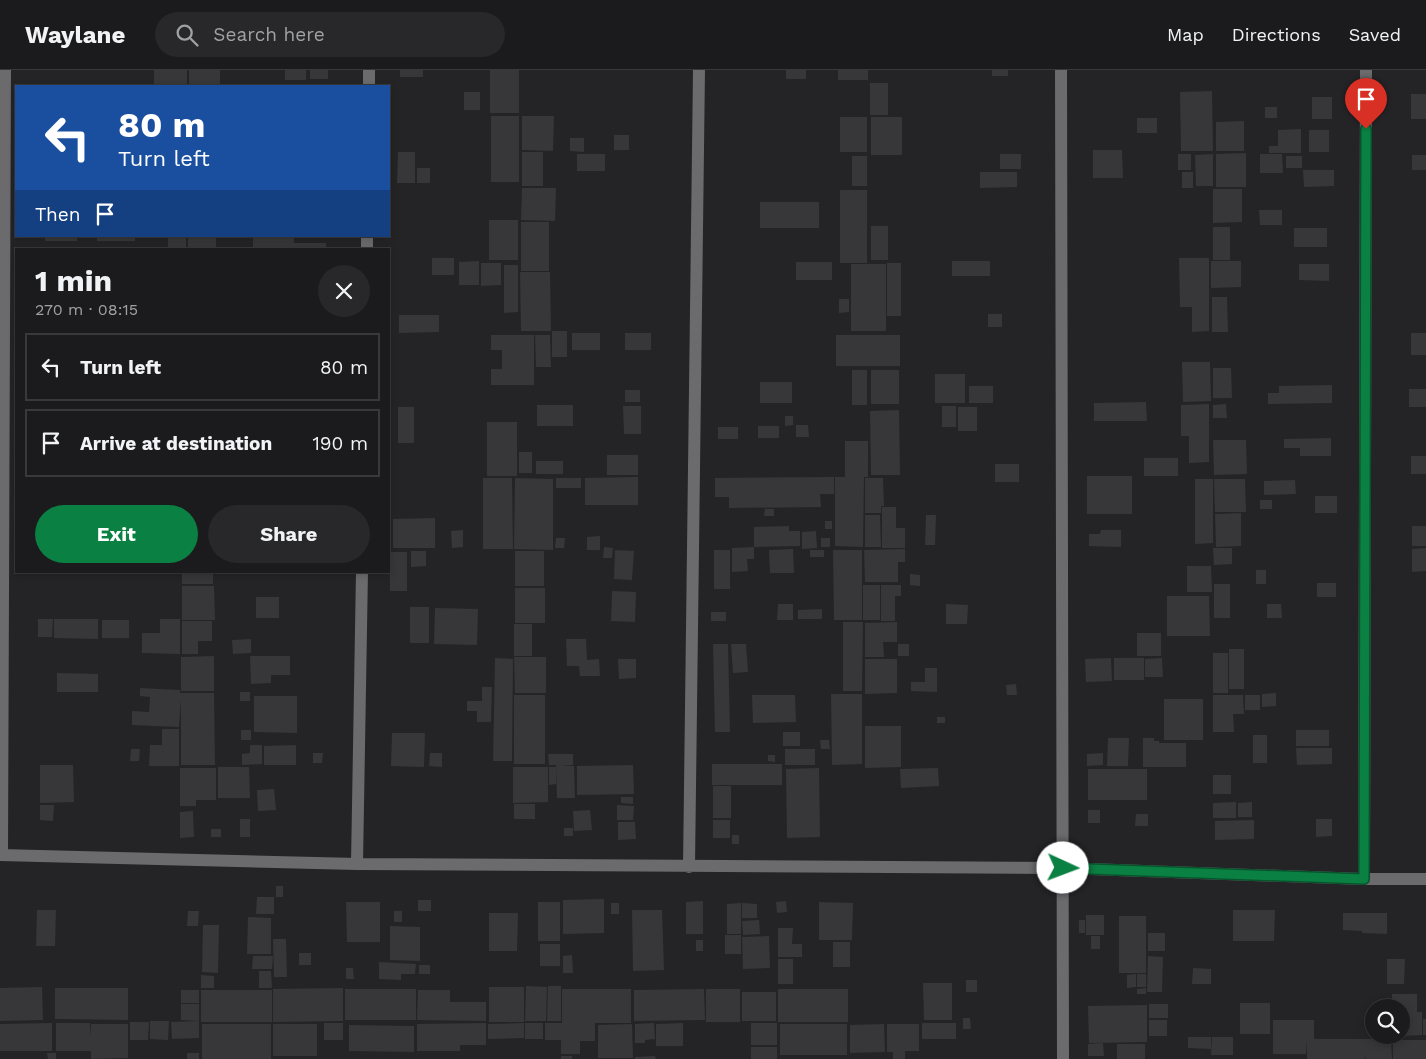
<!DOCTYPE html>
<meta charset="utf-8">
<style>
:root{--surface:#1b1a1c;--page:#282729;--text:#f1f3f6;--muted:#a0a1a3;--line:#39383b;--accent:#0b8043}
body{margin:0;font-family:"Work Sans",sans-serif;background:var(--page);color:var(--text);height:100vh;display:flex;flex-direction:column;font-size:19px;white-space:nowrap}
*{box-sizing:border-box;margin:0}
p{font-size:16px;color:var(--muted)}
.icon{flex:none;width:28px;height:28px;fill:none;stroke:currentColor;stroke-width:2;stroke-linecap:round;stroke-linejoin:round}
.map{position:relative;flex:1;overflow:hidden}
.sheet{position:absolute;left:15px;top:178px;width:375px;height:325px;display:flex;flex-direction:column;background:var(--surface);border-radius:0px;box-shadow:0 2px 8px #0003,0 0 0 1px var(--line)}
.sheet>*{flex:none}
.hud{position:absolute;left:15px;top:15px;width:375px;height:152px;border-radius:0px;box-shadow:0 2px 8px #0003,0 0 0 1px var(--line);background:#1a4fa0;color:#fff;overflow:hidden}
.fabs{position:absolute;left:1365px;top:929px;display:grid;gap:10px}
.fabs a{display:grid;place-items:center;width:45px;height:45px;border-radius:50%;background:var(--surface);box-shadow:0 2px 8px #0003,0 0 0 1px var(--line);font-size:25px}
.pin{position:absolute;display:grid;place-items:center;width:42px;height:42px;color:#fff;margin:-51px -21px;border-radius:50% 50% 50% 0;rotate:-45deg;box-shadow:0 0 5px #0007}
.pin .icon{rotate:45deg}
.me{position:absolute;width:55px;margin:-28px;rotate:92deg;stroke-linejoin:round;filter:drop-shadow(0 0 4px #0008)}
.turn{display:flex;align-items:center;gap:18px;height:105px;padding:0 20px;font-size:22px}
.turn .icon{width:65px;height:65px;stroke-width:2.5}
.turn b{display:block;font-size:35px;line-height:42px}
.then{display:flex;align-items:center;height:48px;padding:0 20px;background:#0003;gap:10px;font-size:19px}
.round{display:grid;place-items:center;flex:none;width:52px;height:52px;border-radius:26px;background:var(--page)}
.headline{display:flex;align-items:center;justify-content:space-between;height:85px;padding:0 20px}
h1{font-size:30px;font-weight:700;line-height:38px}
.action{display:flex;gap:10px;margin-top:auto;padding:10px 20px}
.action a{flex:1;height:58px;border-radius:30px;background:var(--accent);color:#fff;font-size:20px;font-weight:700;line-height:58px;text-align:center}
.action a+a{background:var(--page);color:var(--text)}
ul{padding:0;list-style:none}
li{display:flex;align-items:center;gap:15px;height:68px;margin:0 10px 8px;padding:0 10px;border:2px solid var(--line);border-radius:0px}
li div{flex:1}
li b{display:block;font-size:19px}
li em{font-style:normal}
header{display:flex;align-items:center;gap:30px;box-sizing:border-box;height:70px;padding:0 25px;background:var(--surface);border-bottom:1px solid var(--line)}
header strong{font-size:24px}
nav{display:flex;gap:28px;margin-inline-start:auto;font-size:18px}
.search{width:350px;height:45px;background:var(--page);display:flex;align-items:center;gap:12px;box-sizing:border-box;padding:0 18px;border-radius:28px;color:var(--muted);font-size:19px}
.map>svg:first-child{display:block}
</style>
<header>
<strong>Waylane</strong>
<div class="search"><svg class="icon" aria-label="search" viewBox="0 0 24 24"><circle cx="10" cy="10" r="6"/><path d="M15 15l6 6"/></svg>Search here</div>
<nav><a>Map</a><a>Directions</a><a>Saved</a></nav>
</header>
<div class="map">
<svg width="1426" height="989" viewBox="0 0 1426 989">
<rect width="100%" height="100%" fill="#242326"/>
<path fill="#373739" d="M154,0H187V16H154Z
M189,0H220V16H189Z
M285,0H306V10H285Z
M310,0H328V9H310Z
M400,0H423V7H400Z
M490,0H519V43H490Z
M786,0H806V9H786Z
M838,0H868V10H838Z
M992,0H1008V6H992Z
M870,13H888V45H870Z
M1212,21L1213,81H1181L1180,22Z
M464,22H480V40H464Z
M1411,24H1426V49H1411Z
M1312,27H1332V49H1312Z
M1265,37H1277V48H1265Z
M491,46H519V112H491Z
M522,46H554L553,81L522,80Z
M840,47H867V82H840Z
M871,47H902V85H871Z
M1137,48H1157V63H1137Z
M1244,51V81H1216V52Z
M1301,59V83H1269V76H1278V60Z
M1309,60H1329V82H1309Z
M614,65H629V80H614Z
M570,68H584V82L570,81Z
M1093,80H1122L1123,108H1093Z
M398,82H415V113H397Z
M522,82H543V116H522Z
M1246,83V117H1216V84Z
M577,84H605V101H577Z
M1000,84H1021V99H1000Z
M1178,84H1191V100H1178Z
M1213,84V116H1196L1195,85Z
M1260,84H1282L1283,103H1260Z
M1412,85H1426V100H1412Z
M852,86H867V116H852Z
M1286,86H1302V98H1286Z
M417,98H430V113H417Z
M1303,100H1334V116L1304,117Z
M980,102H1017V117L980,118Z
M1182,102H1193V118H1182Z
M522,118H556L555,151L521,150Z
M1213,119H1242V152L1213,153Z
M840,120H867V193H840Z
M760,132H819V158H760Z
M1259,140H1282V155H1260Z
M489,150H518V190H489Z
M521,152H549V201H521Z
M871,156H888V190H871Z
M1213,157H1230V190H1213Z
M1294,158H1327V177H1294Z
M45,166H77V171H45Z
M97,166H135V171H97Z
M168,166H186V179H168Z
M188,166H216V179H188Z
M253,166H294V173H326V179H253Z
M432,188H454V205H432Z
M1179,188H1209V261L1192,262V237H1180Z
M479,191V215H459V192Z
M952,191H990V206H952Z
M1211,191H1241V217L1211,218Z
M796,192H832V210H796Z
M481,193H501V215L481,216Z
M887,193H901V246H887Z
M851,194H886V261H851Z
M1299,194H1329V211L1299,210Z
M504,195H518V242L504,243Z
M520,202H550L551,261H521Z
M1212,227H1227L1228,262H1212Z
M839,229H849V242L839,243Z
M988,244H1002V257H988Z
M399,245H439V262L399,263Z
M552,261H567V287H552Z
M572,263H600V280H572Z
M625,263H651V280H625Z
M1411,263H1426V285H1411Z
M491,265H534V315H491V299H502V280H491Z
M535,265H550L551,297H536Z
M836,265H900V296H836Z
M1182,292H1210L1211,331L1183,332Z
M1213,298H1231L1232,328H1213Z
M852,300H867V335H852Z
M871,300H899V334H871Z
M935,304H965V333H935Z
M760,312H792V333H760Z
M1332,315V333L1268,334V323H1279V316Z
M969,316H993V333H969Z
M1409,319H1426V337H1409Z
M625,320H640V332H625Z
M1146,332L1147,351H1094V333Z
M1209,334V392L1189,393V366H1181V335Z
M1226,334L1227,348H1213V335Z
M537,335H573V356H537Z
M623,336H641V364H624Z
M942,336H956V357H942Z
M398,337H414V373H398Z
M958,337H977V361H958Z
M899,340L900,405H871L870,341Z
M785,346H793V355L785,356Z
M487,352H517V406H487Z
M796,355H808L809,367H796Z
M758,356H779V368H758Z
M718,357H738V369H718Z
M1331,368V386H1300V378H1284V369Z
M1213,370H1246L1247,404L1214,405Z
M845,371H868V407H864L863,477L835,476V407H845Z
M519,382H532V403H519Z
M607,385H638V405H607Z
M1411,386H1426V404H1411Z
M1144,388H1178V406H1144Z
M536,391H563V404H536Z
M995,394H1019V412H995Z
M1087,406H1132V444H1087Z
M638,407V435H585V408Z
M834,407V424H820L821,437L729,438V427H715V408Z
M483,408H512L513,479H483Z
M515,408L553,409V480L514,479Z
M556,408H581V418H556Z
M865,408H883L884,436H881V443H865Z
M1195,409H1213V473L1195,474Z
M1214,409H1245L1246,442H1215Z
M1295,410L1296,424L1264,425V411Z
M1315,426H1337V443H1315Z
M1260,430H1272V439H1260Z
M882,437H896V458H905V478H882Z
M765,439H774V446H764Z
M1241,443V476L1216,477L1215,444Z
M865,445H880L881,477H865Z
M926,445H936L935,475H925Z
M435,448V478H393V449Z
M825,451H832V459H825Z
M789,456V461H800V476L754,477V457Z
M1412,456H1426V476H1412Z
M463,460V477L452,478L451,461Z
M1101,460H1121V477L1089,476V464H1100Z
M816,461L817,478L802,479V462Z
M600,466V480H587V467Z
M556,468H565L564,478H555Z
M821,468H830V477H821Z
M604,477L613,478L612,488H603Z
M754,477V489H747L748,501L732,502V478Z
M1213,478H1232V494L1214,495Z
M1426,478V501L1412,502V479Z
M793,479L794,503H770L769,480Z
M905,479V492H898V512H865L864,480Z
M615,480L634,481L632,510L614,509Z
M714,480H730V519H714Z
M810,480H824V487H810Z
M833,480H862V550H834Z
M411,481H426V496L411,497Z
M515,481H544V516H515Z
M390,482H407V521H390Z
M1187,496H1211L1212,522H1187Z
M1256,500H1266V514H1256Z
M182,501H213V514H182Z
M910,504L920,505V516L910,515Z
M1317,513H1336V527H1317Z
M1214,514H1230V548H1214Z
M863,515H880V550H863Z
M881,515H901V526H895V551H881Z
M182,516H214L215,550H182Z
M515,518H545V553H515Z
M612,521L636,522L635,552L611,551Z
M1167,526H1209L1210,566H1167Z
M256,527H279V548H256Z
M778,534H793V550H777Z
M946,534L968,535L967,554H946Z
M1267,534H1281L1282,548H1267Z
M410,537H429V573H410Z
M435,538L478,539L477,575L434,574Z
M822,539V549H798V540Z
M711,542H726V551H711Z
M38,549H53L52,567H38Z
M54,549H98V569L54,568Z
M160,549H180V584L142,583V563H160Z
M102,550H129V568H102Z
M182,551H212V571H198V584H182Z
M843,552H863L862,621H843Z
M897,552V572H883L884,587H865V553Z
M514,554H532V586H514Z
M1137,563H1161V586H1137Z
M251,569V583L233,584L232,570Z
M566,569H586L587,590L599,589L600,606H580L579,596H567Z
M713,574H728L730,662H715Z
M731,574H746L748,602L733,603Z
M898,574H909V586H898Z
M1229,579H1244V619H1229Z
M1213,583H1228V623H1213Z
M214,586V621H181V587Z
M250,586H290V605H271V613L251,614Z
M514,587H546V623H515Z
M495,588L513,589L512,691H493Z
M1111,588L1112,611L1086,612L1085,589Z
M1114,588H1144V610H1114Z
M1162,588L1163,607H1145V589Z
M618,589H636V608L619,609Z
M865,589H897V623L865,624Z
M925,598H937V622L911,621V612H925Z
M57,603L98,604V622H57Z
M1016,614L1017,625H1007L1006,615Z
M482,617H492L491,652H477V641H467V631H482Z
M140,618L180,620V623H214L215,695H181V629L179,657L132,655V641L149,642L150,627L140,626Z
M240,622H250V631H240Z
M1276,623V636L1262,637V624Z
M831,624H862V694L832,695Z
M514,625H545V694H514Z
M752,625H795L796,652L753,653Z
M1213,625H1243L1244,644H1233L1234,662H1213Z
M1245,625H1260V640H1245Z
M254,626H297V663L254,662Z
M1164,629H1203V670H1164Z
M937,647H945V653H937Z
M865,656H901V697L865,698Z
M162,659H179V696H149L150,675H162Z
M241,660H251V670H241Z
M1296,660H1329V676H1296Z
M783,662H800V676H783Z
M392,663H425L424,697L391,696Z
M1253,665H1267V693H1253Z
M1108,668H1129L1128,696H1107Z
M1143,668H1154V671H1159V673H1186V697H1143Z
M820,670H829L830,679H821Z
M250,675H262V694L242,695V684L250,683Z
M296,675V695H264V676Z
M1296,678H1332V694L1297,695Z
M131,679H140L139,691H130Z
M785,679H815V695H785Z
M313,683H323L322,693H313Z
M430,683H442V697L429,696Z
M1103,683V695L1087,696V684Z
M548,684H573V695L560,696H574L575,728H557L556,695H549Z
M768,685H775V692L768,691Z
M712,694H782V715H712Z
M40,695H73L74,732L40,733Z
M633,695L634,724L577,725V696Z
M218,697H249L250,728H218Z
M513,697H548V732L513,733Z
M549,697H556V714L549,715Z
M180,698H216V730H196V736H180Z
M819,698L820,767L787,768L786,699Z
M938,698L939,716L901,718L900,699Z
M1088,699H1147V730H1088Z
M1213,705H1231V724H1213Z
M713,716H731V748H713Z
M274,719L276,740L258,741L257,720Z
M621,727H633V734L621,733Z
M1236,732V748H1213V733Z
M1252,732V747H1238V733Z
M514,734H535V749H514Z
M40,735H54L53,751L40,750Z
M617,735L634,736L633,750H617Z
M590,740L592,760L574,761L573,741Z
M1088,740H1100V753H1088Z
M193,741L194,767L180,768V742Z
M1136,744H1148V756H1135Z
M240,749H250V767H240Z
M1316,749H1332V766L1316,767Z
M713,750H730V768H713Z
M1254,750V769L1215,770V751Z
M618,752H635L636,769L618,770Z
M564,758H573V766H564Z
M211,759H221V767H211Z
M732,765H739V774H732Z
M276,816H283V827H276Z
M257,827H274V844H256Z
M604,829V863L563,864V830Z
M418,830H431V841H418Z
M703,831V864H686V832Z
M786,831L787,842L777,843L776,832Z
M346,832H380V872H347Z
M538,832H560V871H538Z
M819,832L853,833L852,870H819Z
M611,833H619V844H611Z
M741,833V864H727V834Z
M742,833L757,834V848H742Z
M37,840H56L55,876H36Z
M632,840H662L664,900L633,901Z
M1233,840H1275L1274,871H1233Z
M188,841H199L198,856H187Z
M394,841H402V852H394Z
M489,843H518L517,881H489Z
M1343,843H1387V864L1362,863V861L1343,860Z
M1086,845H1104V865H1086Z
M1119,846H1146V903H1119Z
M248,847L271,848V884H247Z
M759,850L760,864L743,865L742,851Z
M1079,850H1085V863H1079Z
M203,855H219L218,903L202,902Z
M390,856L420,857V891L390,890Z
M778,858H793L792,874H802V887H778Z
M1148,863H1165V881H1148Z
M725,865H741V884H725Z
M769,866L770,898L743,899L742,867Z
M1091,866H1100V879H1091Z
M273,869H286L287,907H274Z
M696,870H703V881H696Z
M833,872H850V897H833Z
M540,874H560V896H540Z
M299,883H311V895H299Z
M572,885L573,903H563V886Z
M253,886H273L272,899H252Z
M1148,886L1163,887L1162,922H1147Z
M778,889H793V914H778Z
M1387,889H1405L1404,914H1387Z
M379,892L416,894L415,904H401V910L379,909Z
M419,895H430V904H419Z
M346,898H353L354,909H346Z
M1193,898L1211,899V914H1192Z
M259,901H271L272,918H259Z
M1136,904V917L1127,918V905Z
M1137,904H1146V917H1137Z
M201,905L214,906V918H201Z
M966,910H977V922H966Z
M923,913H952V950H924Z
M526,916L547,917L546,951H525Z
M548,916H561V951H547Z
M42,917L43,950L0,951V918Z
M489,917H524V952H489Z
M55,918H128V950L55,949Z
M343,918V951L273,952V919Z
M1146,918V924H1137V919Z
M345,919H416V950H345Z
M562,919H631V953H595V971H580V984H561V970H545V953H562Z
M704,919L705,950L634,951V920Z
M706,919H740V952H706Z
M778,919H848V952H778Z
M181,920H199V933H181Z
M201,920H272V952H201Z
M418,920H450V932H486V951L417,950Z
M742,922H776V951H742Z
M1392,924H1417V942H1422V965L1401,966V938H1392Z
M1240,933H1270V964H1240Z
M181,934H199V951L181,950Z
M1149,934H1168V948H1149Z
M1147,935V972L1089,973L1088,936Z
M963,948H970L971,959H963Z
M1423,949H1426V965H1423Z
M1149,950H1167V966H1149Z
M1273,950H1314V969H1391L1392,989H1366V986L1365,989H1307V969L1306,984H1273Z
M150,951H169L168,970L150,969Z
M199,951V968L172,969L171,952Z
M130,952H149L148,970H130Z
M52,953V981H0V954Z
M56,953H90V967L91,954H128V988L91,989V981H56Z
M324,953H343V970H324Z
M486,953V975H460V981H417V954Z
M524,953V968L488,969V954Z
M525,953H543V969H525Z
M654,953L655,969L645,970V973H635V954Z
M683,953V976H656V954Z
M751,953H777V975H751Z
M922,953H956V969H922Z
M202,954H271V989H202Z
M273,954H317V986H273Z
M632,954L633,988H598V955Z
M780,954H847V985H780Z
M884,954L885,982L850,983V955Z
M887,954H919V981H905V989H893V982H887Z
M349,955L414,956V982L349,981Z
M1188,967H1211V979L1188,978Z
M1212,967H1233V985H1211Z
M1393,970H1426V989H1393Z
M1103,973L1104,986H1088V974Z
M1117,974H1145V989H1117Z
M751,977H777V989H751Z
M47,983H56V989H48Z
M187,983H199V989H187Z
M561,986H572V989H561Z
M655,986L656,989H635V987Z"/>
<g fill="none" stroke-linecap="round" stroke-linejoin="round">
<path stroke="#6b6a6d" stroke-width="12" d="M1061,0L1063,989
M369,16V0
M367,179V166
M0,785L357,794L1063,798L1364,809H1426
M2,785L5,0
M357,794L362,501
M689,797L699,0
M1364,809L1366,0"/>
</g>
<g fill="none" stroke-linecap="round" stroke-linejoin="round">
<defs>
<path id="route" d="M1063,798L1364,809L1366,59"/>
</defs>
<use href="#route" stroke="#07532c" stroke-width="12"/>
<use href="#route" stroke="#0b8043" stroke-width="9"/>
</g>
</svg>
<div class="fabs">
<a><svg class="icon" aria-label="search" viewBox="0 0 24 24"><circle cx="10" cy="10" r="6"/><path d="M15 15l6 6"/></svg></a>
</div>
<div class="pin" style="left:1366px;top:59px;background:#d93025"><svg class="icon" aria-label="arrive" viewBox="0 0 24 24"><path d="M6 21V4h12l-3 4 3 4H6"/></svg></div>
<svg class="me" style="left:1063px;top:798px" viewBox="-20 -20 40 40"><circle r="19" fill="#fff"/><path d="M0-13L10 11 0 6-10 11z" fill="#0b8043"/></svg>
<div class="hud">
<div class="turn"><svg class="icon" aria-label="left" viewBox="0 0 24 24"><path d="M17 20v-9H6M10 6l-5 5 5 5"/></svg><div><b>80 m</b>Turn left</div></div>
<div class="then">Then<svg class="icon" aria-label="arrive" viewBox="0 0 24 24"><path d="M6 21V4h12l-3 4 3 4H6"/></svg></div>
</div>
<section class="sheet">
<div class="headline"><div><h1>1 min</h1><p>270 m · 08:15</p></div><a class="round"><svg class="icon" aria-label="close" viewBox="0 0 24 24"><path d="M6 6l12 12M18 6L6 18"/></svg></a></div>
<ul>
<li><svg class="icon" aria-label="left" viewBox="0 0 24 24"><path d="M17 20v-9H6M10 6l-5 5 5 5"/></svg><div><b>Turn left</b></div><em>80 m</em></li>
<li><svg class="icon" aria-label="arrive" viewBox="0 0 24 24"><path d="M6 21V4h12l-3 4 3 4H6"/></svg><div><b>Arrive at destination</b></div><em>190 m</em></li>
</ul>
<div class="action"><a>Exit</a><a>Share</a></div>
</section>
</div>
